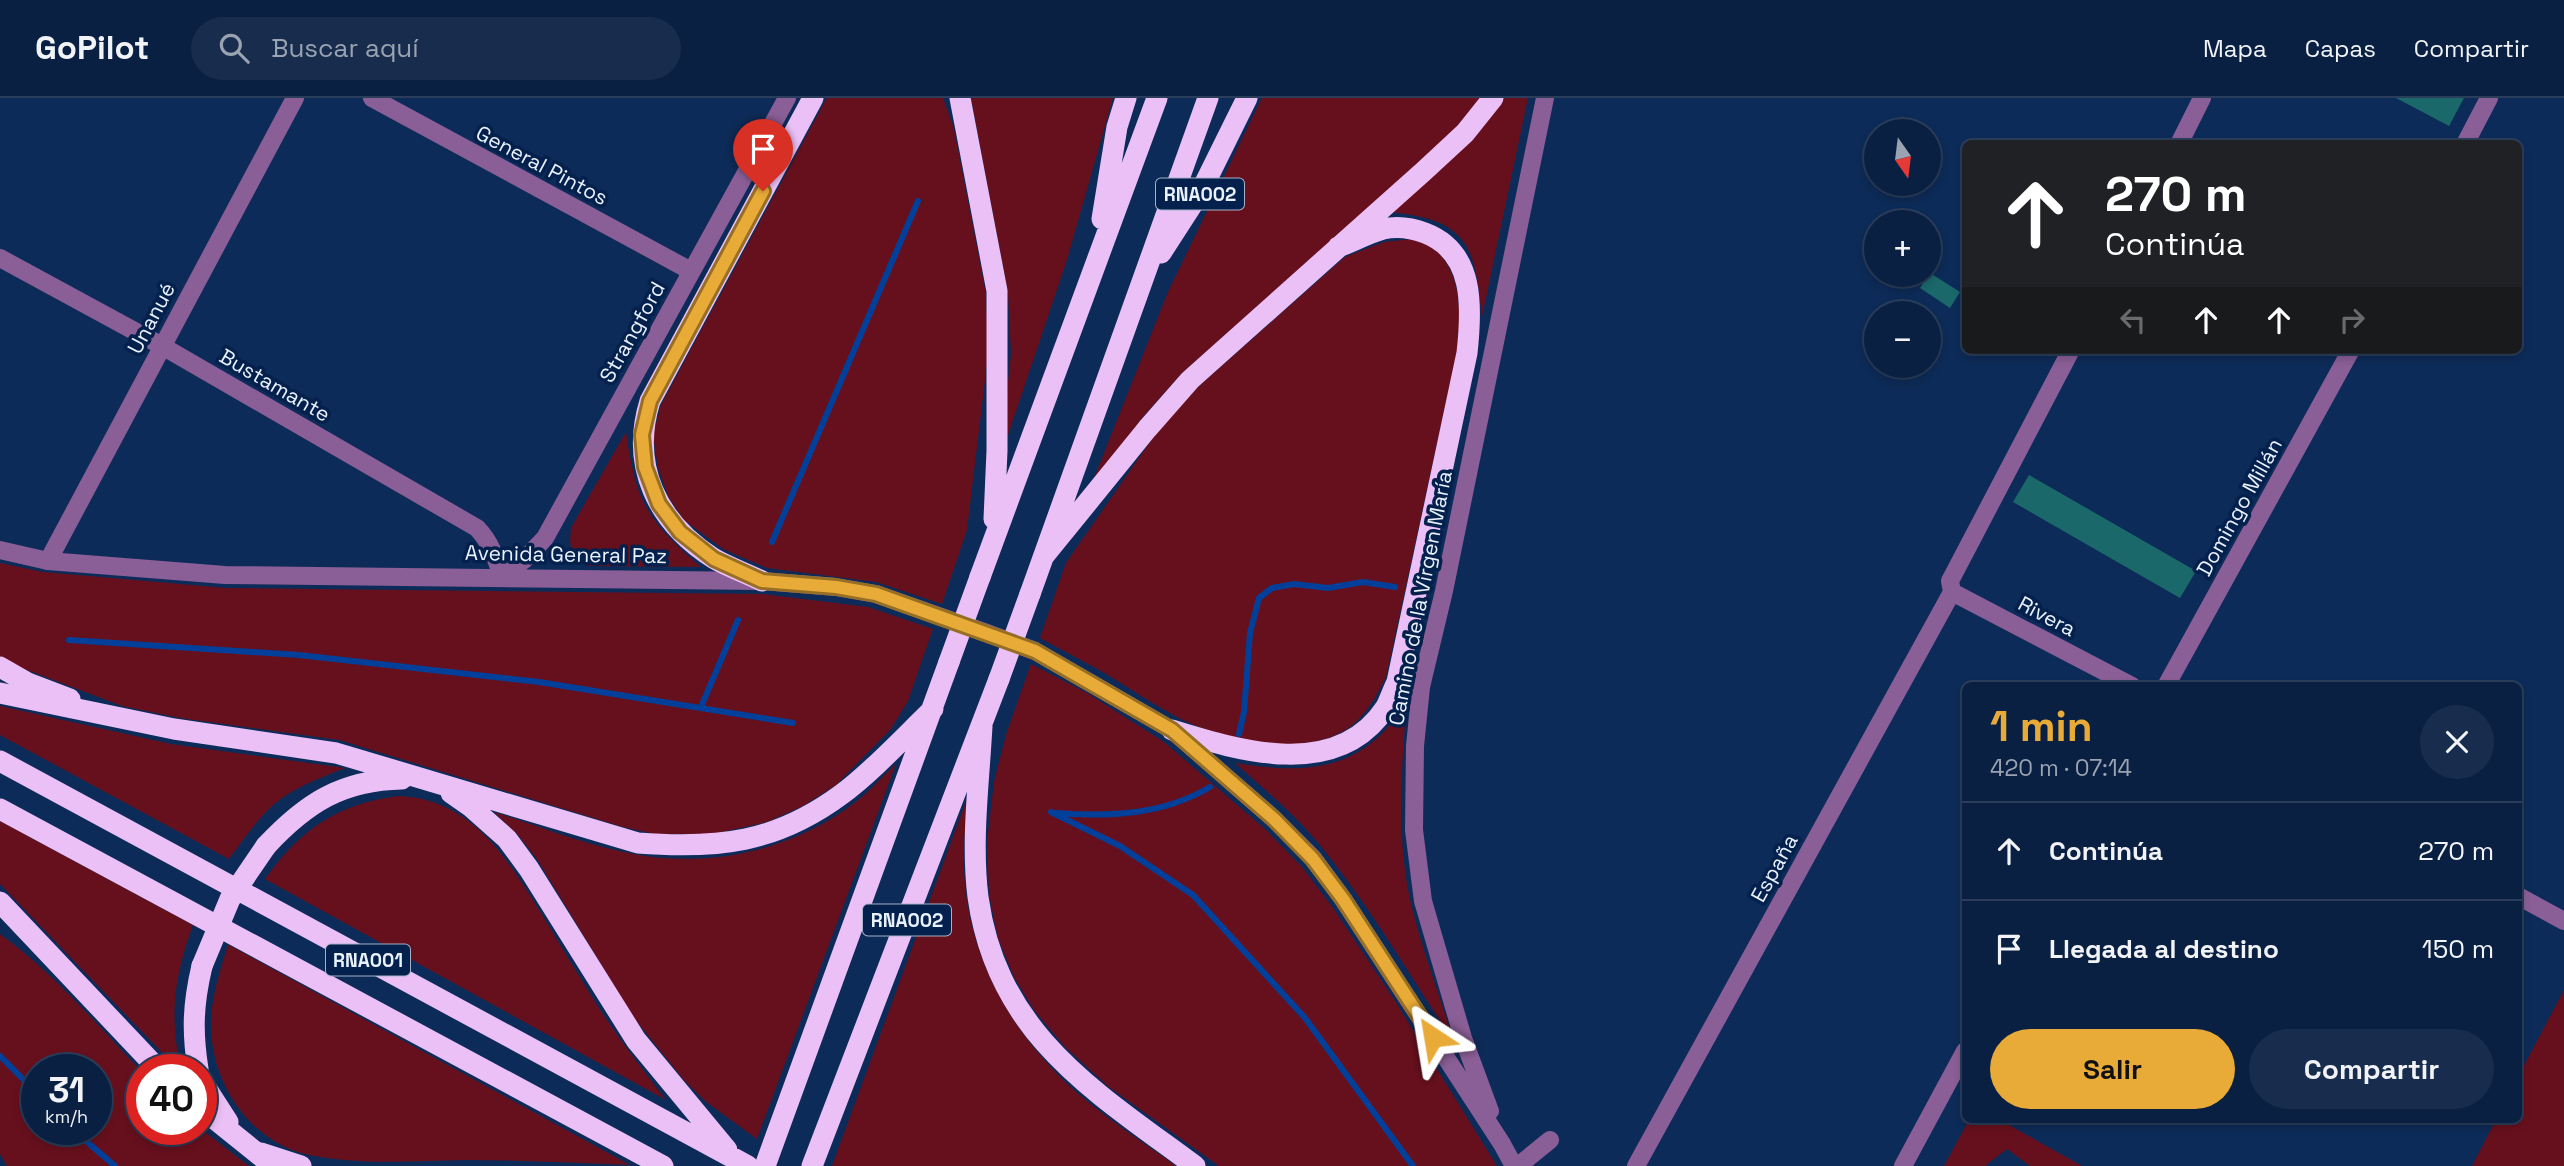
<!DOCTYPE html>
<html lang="es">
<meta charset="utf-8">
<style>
:root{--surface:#0a2042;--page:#182d4d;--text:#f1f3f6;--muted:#99a3b2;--line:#2a3e5b;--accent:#e8ab37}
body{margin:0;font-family:"Space Grotesk",sans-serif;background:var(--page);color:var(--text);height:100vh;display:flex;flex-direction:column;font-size:26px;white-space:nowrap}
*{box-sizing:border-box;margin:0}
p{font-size:23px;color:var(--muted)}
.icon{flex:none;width:38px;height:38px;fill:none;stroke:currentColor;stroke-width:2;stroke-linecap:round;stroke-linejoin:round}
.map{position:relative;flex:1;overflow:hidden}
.panel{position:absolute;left:1962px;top:584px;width:560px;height:441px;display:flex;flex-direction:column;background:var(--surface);border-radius:10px;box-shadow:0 4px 10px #0003,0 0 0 2px var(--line)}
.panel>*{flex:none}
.banner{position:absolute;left:1962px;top:42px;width:560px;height:214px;border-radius:10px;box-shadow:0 4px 10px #0003,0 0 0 2px var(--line);background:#202124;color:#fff;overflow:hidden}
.needle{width:46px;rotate:166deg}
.buttons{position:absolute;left:1864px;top:21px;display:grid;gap:14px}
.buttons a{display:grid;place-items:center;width:77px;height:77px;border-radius:50%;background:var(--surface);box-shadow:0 4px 10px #0003,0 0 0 2px var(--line);font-size:35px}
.speed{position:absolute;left:21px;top:956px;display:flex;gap:14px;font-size:35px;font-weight:700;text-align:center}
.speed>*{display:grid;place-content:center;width:91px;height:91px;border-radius:50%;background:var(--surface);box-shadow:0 4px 10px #0003,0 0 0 2px var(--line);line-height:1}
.speed small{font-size:18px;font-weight:400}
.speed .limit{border:10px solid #d22;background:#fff;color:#111}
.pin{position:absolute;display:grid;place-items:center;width:60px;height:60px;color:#fff;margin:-72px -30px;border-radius:50% 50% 50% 0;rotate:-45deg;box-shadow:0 0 7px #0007}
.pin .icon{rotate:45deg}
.me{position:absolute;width:77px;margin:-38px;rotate:327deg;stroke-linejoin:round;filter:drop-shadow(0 0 5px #0008)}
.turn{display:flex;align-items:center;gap:24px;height:147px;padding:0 28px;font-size:32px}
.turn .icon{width:91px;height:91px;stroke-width:2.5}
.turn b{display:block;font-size:49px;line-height:60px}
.lanes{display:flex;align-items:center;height:66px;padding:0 28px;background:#0003;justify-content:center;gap:35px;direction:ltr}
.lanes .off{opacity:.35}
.round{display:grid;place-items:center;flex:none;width:74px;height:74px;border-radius:37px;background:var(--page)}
.headline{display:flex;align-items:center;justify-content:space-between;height:119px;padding:0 28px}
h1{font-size:42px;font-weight:800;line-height:52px;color:var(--accent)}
.action{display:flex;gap:14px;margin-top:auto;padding:14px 28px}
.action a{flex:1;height:80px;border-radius:42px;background:var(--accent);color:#111;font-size:28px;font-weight:800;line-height:80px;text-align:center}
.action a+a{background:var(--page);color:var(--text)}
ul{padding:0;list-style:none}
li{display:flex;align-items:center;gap:21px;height:98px;padding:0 28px;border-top:2px solid var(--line)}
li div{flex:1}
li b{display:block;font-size:26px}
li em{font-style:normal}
header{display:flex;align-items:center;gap:42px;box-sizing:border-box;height:98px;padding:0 35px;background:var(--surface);border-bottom:2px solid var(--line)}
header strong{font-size:33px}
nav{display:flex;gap:38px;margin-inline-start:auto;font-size:24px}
.search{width:490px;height:63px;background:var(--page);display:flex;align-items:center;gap:18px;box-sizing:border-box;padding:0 24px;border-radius:38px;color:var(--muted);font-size:26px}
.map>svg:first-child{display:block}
</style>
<header>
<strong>GoPilot</strong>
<div class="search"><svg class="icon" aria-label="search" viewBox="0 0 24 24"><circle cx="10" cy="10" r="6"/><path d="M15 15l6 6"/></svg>Buscar aquí</div>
<nav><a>Mapa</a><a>Capas</a><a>Compartir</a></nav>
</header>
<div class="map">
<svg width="2564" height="1068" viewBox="0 0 2564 1068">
<rect width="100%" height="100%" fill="#0d2b58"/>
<path fill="#67101d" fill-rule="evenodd" d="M827,0H943L954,31L986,196L988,257L967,432L942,506L876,484L767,470L723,451L684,422L669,400L658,369L653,337L661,307Z
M971,0H1113L1067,162L1000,361L1011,256L1008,195Z
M1262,0H1480L1456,30L1419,65L1181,276L1142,320L1089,393L1168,194Z
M1505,0H1528L1482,219C1475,147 1468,122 1390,114L1471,42Z
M1412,141C1420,144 1431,147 1437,153C1463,179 1461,221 1457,254L1386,579C1378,595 1370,610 1357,623C1313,664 1227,644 1179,620C1152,606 1127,588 1101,573C1081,562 1060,551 1040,540L1066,465L1157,334L1198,289L1345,159L1384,144Z
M626,334C636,405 647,422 701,469L589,468C570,460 569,449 571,430Z
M0,465L43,474L226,490L762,496L868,509L933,531L908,603L891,631L836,687L803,708L767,724L713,736H655L623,729L339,642L180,620L122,608L14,567L0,560Z
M1031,566L1087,595L1164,644L1265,731L1302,769L1333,810L1395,903L1497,1068H1219L1109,989L1065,949L1034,912L1014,879L998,840L989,796L987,744L994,684L1006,637Z
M1407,603C1401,670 1396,740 1411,806C1422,852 1440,898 1454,944C1410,878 1370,808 1320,747C1295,716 1264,691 1235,665C1309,677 1365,673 1407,603Z
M0,608L171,646L345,670C318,681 288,691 267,713C253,727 241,745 229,761L0,637Z
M896,666L757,1041L705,1003L684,982L634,920L537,761L519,738L494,714C538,728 583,746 628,755C704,771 790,754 853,706C868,695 882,679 896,666Z
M970,693C968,713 964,732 964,752C961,831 994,907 1047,965C1083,1006 1132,1036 1176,1068H832Z
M399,698C473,701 509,763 544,820C561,849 579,878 597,907C618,940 642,971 666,1002L265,781C301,731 337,706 399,698Z
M0,723L193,827C174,879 169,917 181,971H178L0,786Z
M0,836C53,874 97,927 142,974V1031H201L249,1068H7L0,1056ZM37,971H96V1031H37Z
M228,847H229L630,1067C575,1065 520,1062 465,1062C412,1063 353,1068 301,1055C244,1038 208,978 211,919C213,894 221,870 228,847Z
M2564,892V1068H2472L2496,1022H2518V979Z
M1969,1022H2000L2082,1068H2030L2007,1051L1985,1068H1944Z"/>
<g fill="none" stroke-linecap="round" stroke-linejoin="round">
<path stroke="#00409b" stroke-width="6" d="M772,444L918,103
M69,542L299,557L539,584L793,625
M701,609L738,522
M1239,636L1244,614L1250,535L1259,500L1272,490L1294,486L1328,490L1363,484L1395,489
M1051,714L1120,748L1193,797L1305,920L1413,1068
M1056,715C1110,719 1163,717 1210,689
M0,958L37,995
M72,1031L115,1068"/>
</g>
<path fill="#1b686b" d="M2396,0H2464L2449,28Z
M1930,175L1960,194L1950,210L1920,190Z
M2029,377L2196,473L2180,500L2013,404Z"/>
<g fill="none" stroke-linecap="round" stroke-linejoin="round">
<path stroke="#8a5e96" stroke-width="18" d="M372,0L691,173
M2179,46L2202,0
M2465,46L2489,0
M0,160L162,248L477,430C491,445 496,460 502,479
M2071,252L1950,483L1952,494L2132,588
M48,463L295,0
M2166,588L2351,252
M2518,798L2564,823
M1518,1068L1550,1042
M1636,1068L1952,494
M1903,1068L1965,953"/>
<path stroke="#8a5e96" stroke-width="18" d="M0,452L48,463L225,477L762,483L836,489L876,496L987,535L1035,553L1172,632L1274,721L1313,760L1343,801L1502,1046L1514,1068
M502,479L524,462L545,440L787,0
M1490,1013L1463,940L1423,803L1414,732L1415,648L1421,589L1444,493L1545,0"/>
<path stroke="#ebc0f7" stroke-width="21" d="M960,0L997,193V353L994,421
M1102,121L1117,29L1126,0
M1161,155L1201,93L1247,0
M1044,458L1147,331L1190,282L1424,73L1465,35L1493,0
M980,479L1157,0
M762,483C746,475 728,469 713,460C657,424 630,368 650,303L813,0
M1030,496L1208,0
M0,569L28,585L70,601
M0,595L174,631L336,655L638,745C718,751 776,745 842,696C872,674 905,638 933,611
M982,628C979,684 971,743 978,799C997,936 1094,993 1195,1068
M1172,632C1240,653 1338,683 1386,609C1390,601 1393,592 1397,584L1467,255C1472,210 1475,154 1425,135C1412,130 1397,128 1383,131C1368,135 1352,144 1338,149
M0,663L748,1068
M451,695L471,709L507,741L529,771L636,942L727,1052
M0,711L663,1068
M266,748C306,705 342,682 402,681
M0,804L158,971
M198,971C192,933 193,906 202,868
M201,982L228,1024
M201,1010L273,1068
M261,1055L301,1068
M765,1068L949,564
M812,1068L999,581"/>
<path stroke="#ebc0f7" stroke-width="21" d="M949,564L980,479
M999,581L1030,496
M202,868L230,801L266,748"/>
</g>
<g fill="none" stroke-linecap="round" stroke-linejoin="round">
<defs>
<path id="route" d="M763,93L650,303L642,337L645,369L659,406L680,434L714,461L762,483L836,489L876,496L1035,553L1172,632L1274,721L1313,761L1343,801L1433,939"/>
</defs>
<use href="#route" stroke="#976f24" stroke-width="18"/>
<use href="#route" stroke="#e8ab37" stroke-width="12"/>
</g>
<g text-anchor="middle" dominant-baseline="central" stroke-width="7" stroke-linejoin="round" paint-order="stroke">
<g fill="#04204d" stroke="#a4b2c8" stroke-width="2">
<rect x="1156" y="80.5" width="88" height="31" rx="5"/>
<rect x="863" y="806.5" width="88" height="31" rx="5"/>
<rect x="326" y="846.5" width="84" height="31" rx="5"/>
</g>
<g font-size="19" font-weight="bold" fill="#e9f1fd">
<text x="1200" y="96">RNA002</text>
<text x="907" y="822">RNA002</text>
<text x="368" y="862">RNA001</text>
</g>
<g font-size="21" fill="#e9f1fd" stroke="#04204d">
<text transform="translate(542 67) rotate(28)">General Pintos</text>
<text transform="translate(151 220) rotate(-62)">Unanué</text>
<text transform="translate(632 234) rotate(-61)">Strangford</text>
<text transform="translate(275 287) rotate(30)">Bustamante</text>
<text transform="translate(2239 409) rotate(-61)">Domingo Millán</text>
<text transform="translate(566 456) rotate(1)">Avenida General Paz</text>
<text transform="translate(1420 500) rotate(-79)">Camino de la Virgen María</text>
<text transform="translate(2047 518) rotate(28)">Rivera</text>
<text transform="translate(1774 770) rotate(-61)">España</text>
</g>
</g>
</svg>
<div class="buttons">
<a><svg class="needle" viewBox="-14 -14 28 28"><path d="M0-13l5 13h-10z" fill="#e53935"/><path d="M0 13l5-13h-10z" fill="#99a3b2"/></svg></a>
<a>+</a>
<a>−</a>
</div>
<div class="speed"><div>31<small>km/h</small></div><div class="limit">40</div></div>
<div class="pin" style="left:763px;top:93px;background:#d93025"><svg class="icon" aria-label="arrive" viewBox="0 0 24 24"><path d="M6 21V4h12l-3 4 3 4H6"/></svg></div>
<svg class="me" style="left:1433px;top:939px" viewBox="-20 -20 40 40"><path d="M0-17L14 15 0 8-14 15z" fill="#e8ab37" stroke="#fff" stroke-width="4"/></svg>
<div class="banner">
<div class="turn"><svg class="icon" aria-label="ahead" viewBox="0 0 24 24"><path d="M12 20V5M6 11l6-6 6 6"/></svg><div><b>270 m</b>Continúa</div></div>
<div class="lanes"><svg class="icon off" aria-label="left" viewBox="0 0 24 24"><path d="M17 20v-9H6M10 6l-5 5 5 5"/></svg><svg class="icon" aria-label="ahead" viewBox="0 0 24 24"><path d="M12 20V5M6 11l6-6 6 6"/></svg><svg class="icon" aria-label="ahead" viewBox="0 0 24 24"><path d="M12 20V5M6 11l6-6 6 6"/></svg><svg class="icon off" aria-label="right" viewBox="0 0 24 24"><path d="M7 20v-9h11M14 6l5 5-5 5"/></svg></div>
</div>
<section class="panel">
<div class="headline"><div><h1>1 min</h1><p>420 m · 07:14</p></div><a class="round"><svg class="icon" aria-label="close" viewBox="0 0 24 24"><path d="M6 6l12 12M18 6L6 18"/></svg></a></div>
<ul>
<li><svg class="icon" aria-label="ahead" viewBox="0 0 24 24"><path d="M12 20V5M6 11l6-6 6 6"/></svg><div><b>Continúa</b></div><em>270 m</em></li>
<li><svg class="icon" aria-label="arrive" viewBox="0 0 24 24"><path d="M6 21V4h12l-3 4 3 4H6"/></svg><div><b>Llegada al destino</b></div><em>150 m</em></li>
</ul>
<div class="action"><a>Salir</a><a>Compartir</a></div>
</section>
</div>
